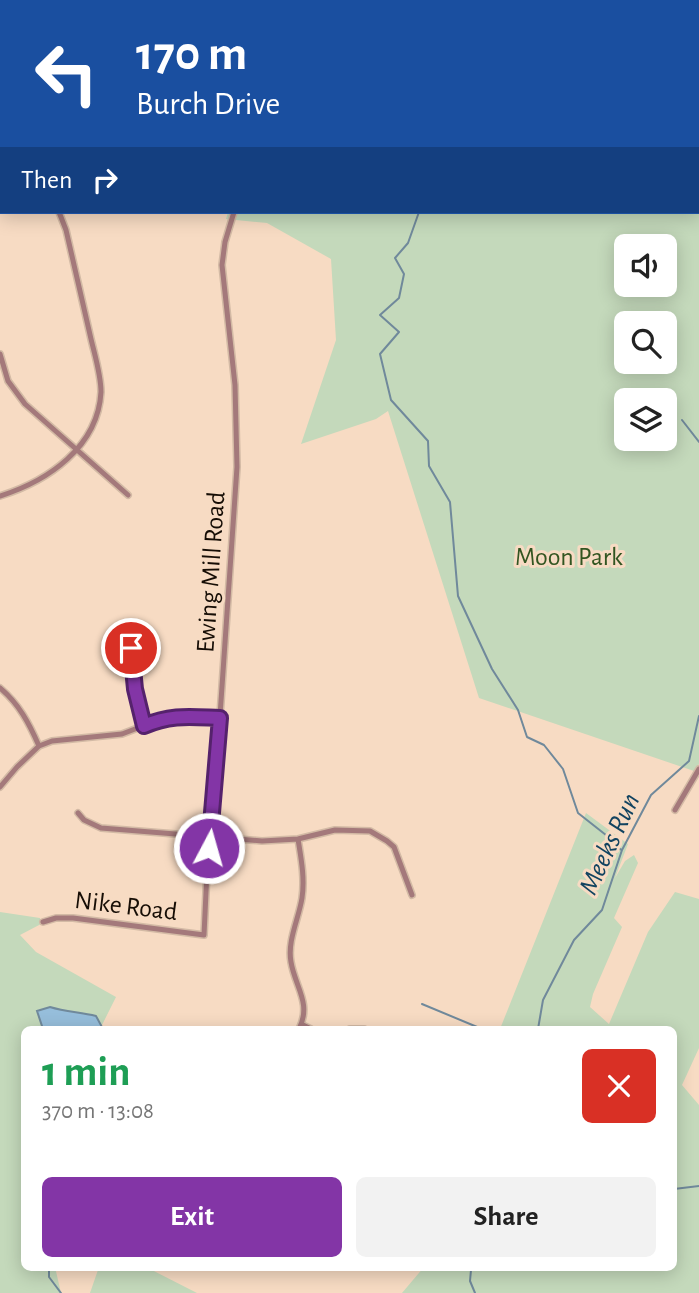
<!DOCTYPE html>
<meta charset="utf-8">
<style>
:root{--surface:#fff;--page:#f2f2f2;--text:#222;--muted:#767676;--accent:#8335a6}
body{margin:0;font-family:"Alegreya Sans",sans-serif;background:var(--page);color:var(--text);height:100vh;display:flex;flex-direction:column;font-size:26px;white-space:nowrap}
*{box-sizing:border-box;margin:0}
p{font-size:23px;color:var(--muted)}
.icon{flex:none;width:38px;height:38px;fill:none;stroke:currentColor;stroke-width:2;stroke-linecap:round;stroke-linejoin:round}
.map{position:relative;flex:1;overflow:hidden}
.sheet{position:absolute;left:21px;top:1026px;width:656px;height:245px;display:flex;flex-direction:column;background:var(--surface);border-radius:10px;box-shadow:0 4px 18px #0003}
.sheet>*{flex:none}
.hud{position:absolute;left:0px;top:0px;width:700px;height:214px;box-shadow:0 4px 18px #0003;background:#1a4fa0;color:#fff;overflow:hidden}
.buttons{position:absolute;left:614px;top:234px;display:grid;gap:14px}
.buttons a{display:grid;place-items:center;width:63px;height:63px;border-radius:10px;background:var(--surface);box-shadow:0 4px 18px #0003;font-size:35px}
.pin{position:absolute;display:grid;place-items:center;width:60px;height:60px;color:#fff;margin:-30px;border:4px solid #fff;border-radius:50%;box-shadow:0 2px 7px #0007}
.me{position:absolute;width:77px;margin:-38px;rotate:6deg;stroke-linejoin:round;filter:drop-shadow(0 0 5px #0008)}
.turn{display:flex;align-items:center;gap:24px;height:147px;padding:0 21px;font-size:32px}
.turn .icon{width:91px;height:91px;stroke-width:2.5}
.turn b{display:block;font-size:49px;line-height:60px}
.then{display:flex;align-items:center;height:66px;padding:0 21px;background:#0003;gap:14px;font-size:26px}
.round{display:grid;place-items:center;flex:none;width:74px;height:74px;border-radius:10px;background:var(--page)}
.head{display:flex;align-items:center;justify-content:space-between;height:119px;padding:0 21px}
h1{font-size:42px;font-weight:700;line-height:52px;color:#1e9e55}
.action{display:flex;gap:14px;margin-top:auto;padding:14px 21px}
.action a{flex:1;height:80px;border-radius:10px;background:var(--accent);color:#fff;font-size:28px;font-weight:700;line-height:80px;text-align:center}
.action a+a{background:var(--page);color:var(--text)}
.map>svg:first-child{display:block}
</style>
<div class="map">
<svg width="699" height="1293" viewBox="0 0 699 1293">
<rect width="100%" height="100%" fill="#f7dbc3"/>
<path fill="#c4d9bb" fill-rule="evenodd" d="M185,0H699V764L694,771L479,698L388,411L376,419L301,444L336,340L331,259L267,223L226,219L228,212H698V2ZM626,247H665V285H626ZM626,324H665V362H626ZM626,401H665V439H626Z
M586,813L628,844L615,878L625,861L634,855L638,863L614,918L622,927L593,994L590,1007L609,1024L648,932L675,892L699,899V1048L682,1085L699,1105V1293H402L424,1267H674V1029H500Z
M0,912L40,918L41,924L20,935L36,952L116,997L100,1029H24V1267H55L61,1293H0Z
M99,1267H146L197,1293H90Z"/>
<path fill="#96bedb" stroke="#70899b" stroke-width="2" d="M50,1007C66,1012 80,1012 96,1016L103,1029H43L37,1011Z"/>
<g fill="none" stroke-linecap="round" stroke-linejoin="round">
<path stroke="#70899b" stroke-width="2" d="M563,2L564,0
M419,212L408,243L395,258L404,274L399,298L380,315L399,332L380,354L391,400L428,441L429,466L450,502L458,596L492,669L518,710L527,737L544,745L563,769L578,813L611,839L615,847L622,850
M682,420L699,442
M422,1004L482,1029
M538,1029L543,1000L574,940L602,910L622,850L651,795L689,761L699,716
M674,1189L699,1186
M49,1267V1277L61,1293
M475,1293L470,1281L471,1270L478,1267"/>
<defs>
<path id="street" d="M186,0L187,2
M0,163L2,164
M0,354L8,381L25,404L128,495
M0,496C48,481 98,447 101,392C101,375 95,356 91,339C83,303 74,266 66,230L59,212
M131,648L135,689L144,726
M0,688C19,704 29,723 39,746
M0,787L17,767L39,746L52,741L122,734L156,721L178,716L220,718
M675,810L699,769
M78,813L84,820L101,828L262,841L298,839L335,830L370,831L387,841L394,847L412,895
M298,839C301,858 305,878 302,898C299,918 287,941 291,962C295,987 312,1003 299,1029
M43,922L56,918H73L204,935L207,871L215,789L237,467L235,385L222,265L225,242L234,212
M301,1024L311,1029
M350,1029H364"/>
<path id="secondary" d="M99,2L102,0
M0,14L2,15"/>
</defs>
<use href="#street" stroke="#d3baa5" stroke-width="8"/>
<use href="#secondary" stroke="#d3baa5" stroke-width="10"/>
<use href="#street" stroke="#a4797b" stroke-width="5"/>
<use href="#secondary" stroke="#82474c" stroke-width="8"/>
</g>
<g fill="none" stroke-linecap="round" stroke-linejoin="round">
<defs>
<path id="route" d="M131,648L135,689L144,726C171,714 191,717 220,718L209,848"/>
</defs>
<use href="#route" stroke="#55226c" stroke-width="18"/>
<use href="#route" stroke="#8335a6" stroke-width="12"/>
</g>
<g text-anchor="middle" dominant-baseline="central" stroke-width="6" stroke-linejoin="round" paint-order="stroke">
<g font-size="26" fill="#325521" stroke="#f7dbc3">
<text x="569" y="557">Moon Park</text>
</g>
<g font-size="26" fill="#160d05" stroke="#f7dbc3">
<text transform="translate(211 572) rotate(-86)">Ewing Mill Road</text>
<text transform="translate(126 906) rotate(7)">Nike Road</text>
</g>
<g font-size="28" font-style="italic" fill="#124360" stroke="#f7dbc3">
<text transform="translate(610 844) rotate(-65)">Meeks Run</text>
</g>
</g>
</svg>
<div class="buttons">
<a><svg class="icon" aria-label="sound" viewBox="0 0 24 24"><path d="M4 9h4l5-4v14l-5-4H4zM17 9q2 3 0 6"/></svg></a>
<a><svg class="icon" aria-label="search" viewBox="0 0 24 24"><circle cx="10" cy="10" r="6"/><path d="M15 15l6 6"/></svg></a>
<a><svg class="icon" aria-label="layers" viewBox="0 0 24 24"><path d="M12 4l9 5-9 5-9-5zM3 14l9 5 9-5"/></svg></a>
</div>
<div class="pin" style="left:131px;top:648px;background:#d93025"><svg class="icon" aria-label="arrive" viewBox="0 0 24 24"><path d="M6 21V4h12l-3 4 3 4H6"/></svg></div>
<svg class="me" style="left:209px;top:848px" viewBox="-20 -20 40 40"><circle r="17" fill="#8335a6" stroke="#fff" stroke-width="3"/><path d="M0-11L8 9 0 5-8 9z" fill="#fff"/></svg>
<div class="hud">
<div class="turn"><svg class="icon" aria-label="left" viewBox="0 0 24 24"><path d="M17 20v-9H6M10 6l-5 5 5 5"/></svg><div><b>170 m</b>Burch Drive</div></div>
<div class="then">Then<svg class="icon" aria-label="right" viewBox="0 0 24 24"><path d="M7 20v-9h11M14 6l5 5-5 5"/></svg></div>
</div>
<section class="sheet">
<div class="head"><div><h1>1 min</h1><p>370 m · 13:08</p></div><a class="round" style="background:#d93025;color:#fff"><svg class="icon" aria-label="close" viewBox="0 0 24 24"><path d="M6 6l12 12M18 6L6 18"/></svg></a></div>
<div class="action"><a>Exit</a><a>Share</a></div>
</section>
</div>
